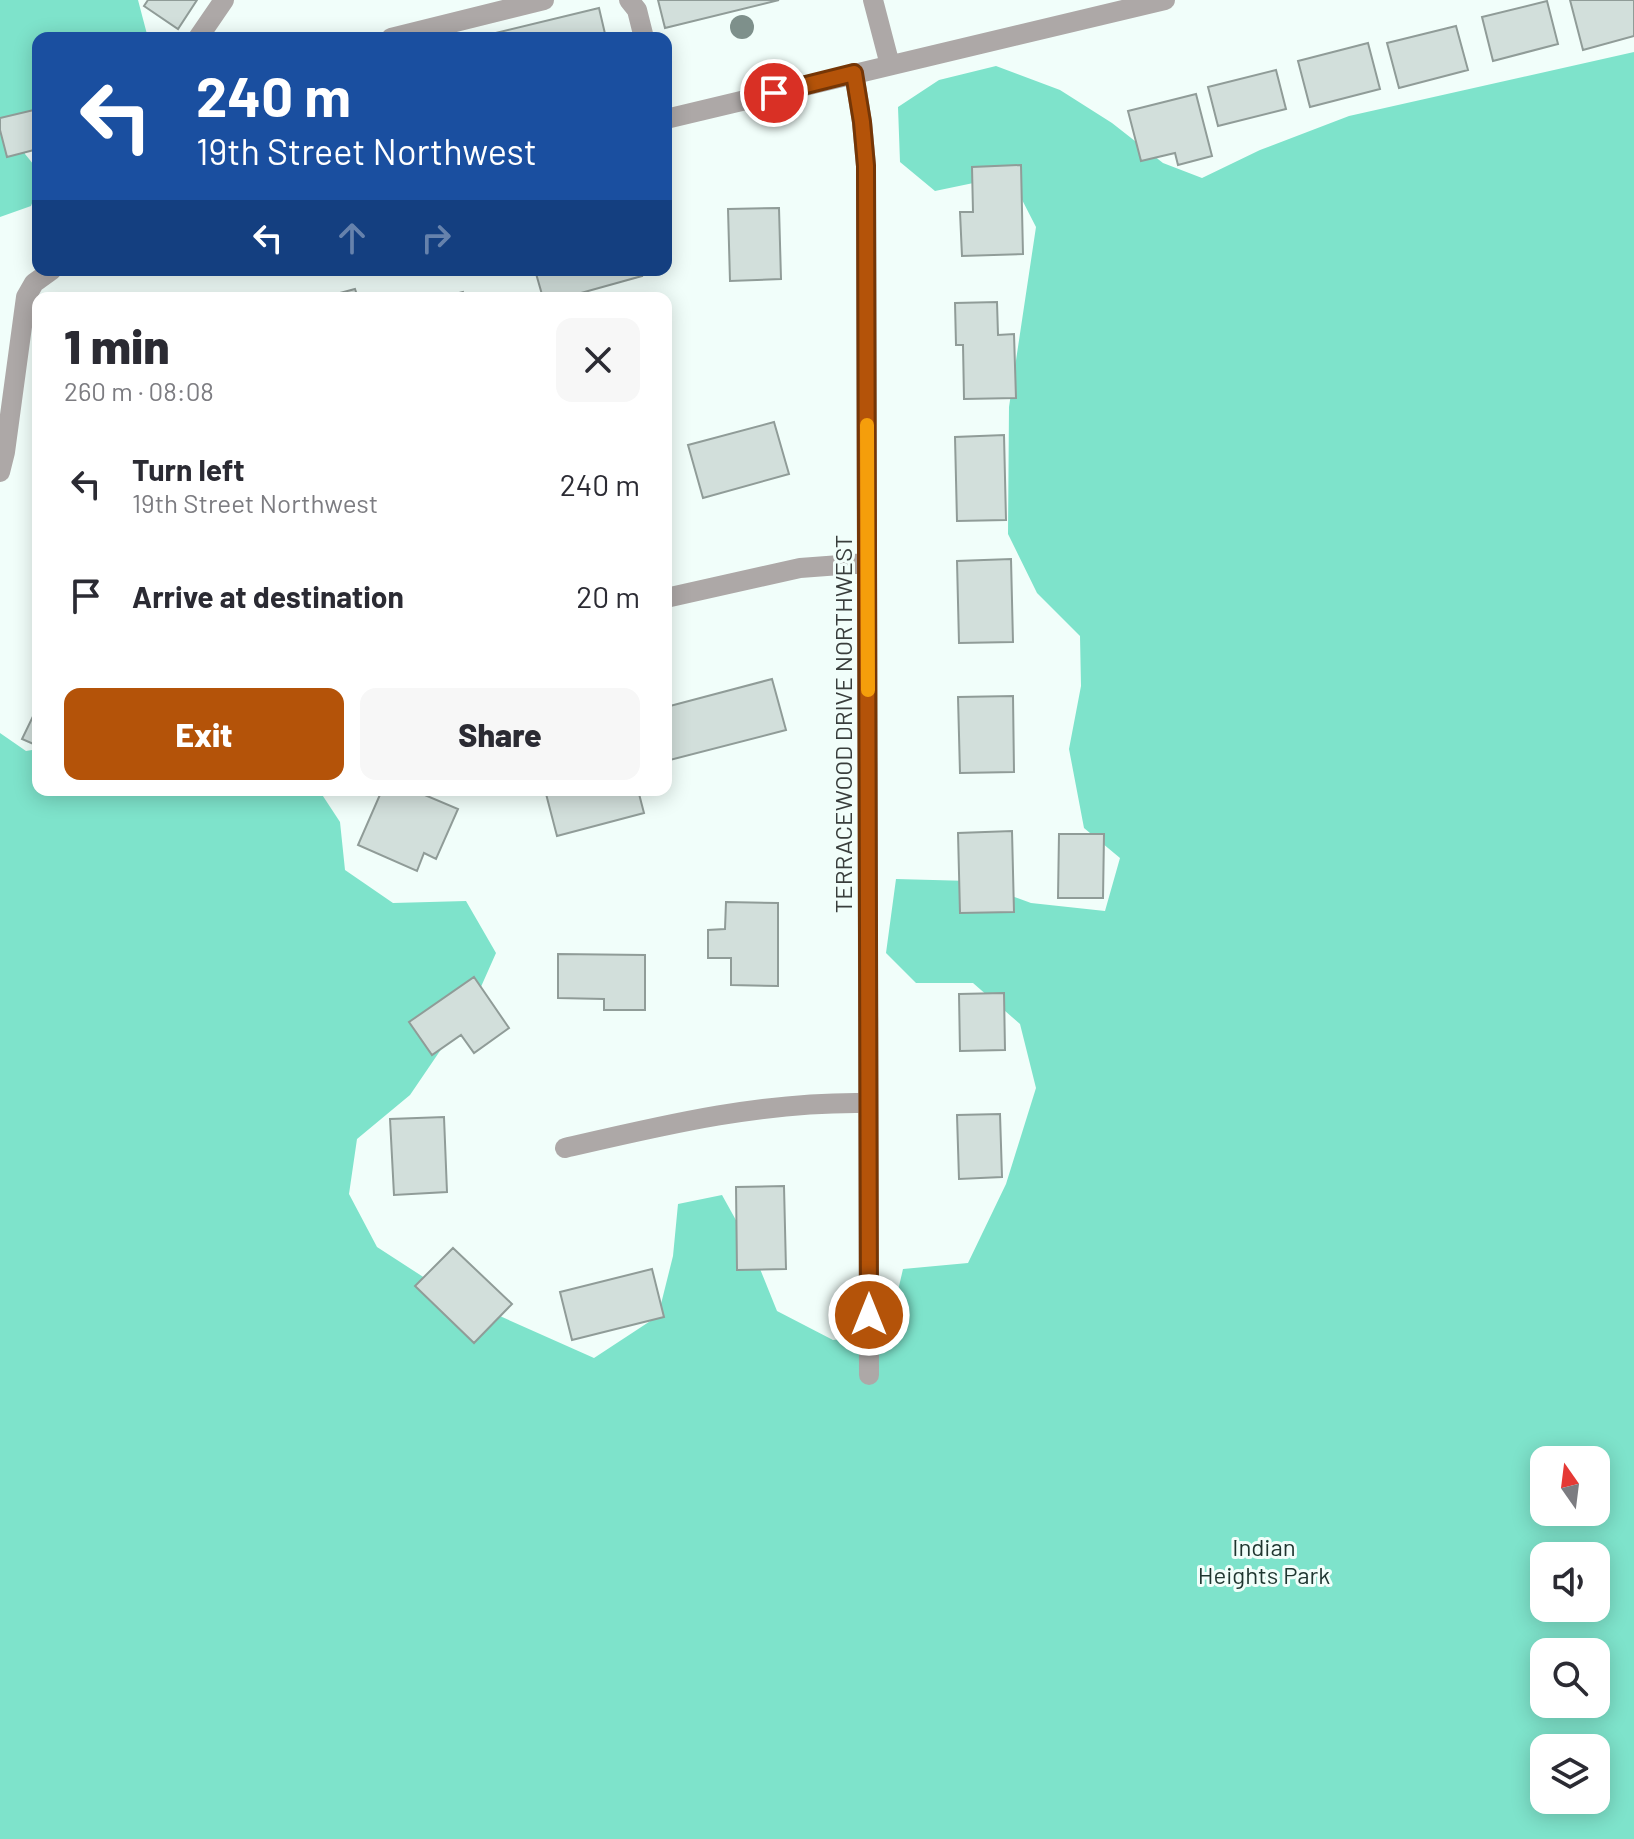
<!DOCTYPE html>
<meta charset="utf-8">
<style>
:root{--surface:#fff;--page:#f7f7f7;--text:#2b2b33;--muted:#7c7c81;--accent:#b45309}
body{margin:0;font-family:Barlow,sans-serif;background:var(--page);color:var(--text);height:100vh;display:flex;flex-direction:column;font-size:30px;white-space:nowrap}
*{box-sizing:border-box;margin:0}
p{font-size:26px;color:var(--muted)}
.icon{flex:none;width:44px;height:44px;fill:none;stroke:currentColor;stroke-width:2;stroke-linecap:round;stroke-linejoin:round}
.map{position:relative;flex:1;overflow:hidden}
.details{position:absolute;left:32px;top:292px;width:640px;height:504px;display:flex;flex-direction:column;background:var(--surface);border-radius:16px;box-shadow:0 4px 20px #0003}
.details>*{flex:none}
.top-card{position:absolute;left:32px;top:32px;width:640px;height:244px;border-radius:16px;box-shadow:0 4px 20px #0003;background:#1a4fa0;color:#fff;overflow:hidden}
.needle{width:52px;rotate:346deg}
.tools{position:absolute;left:1530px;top:1446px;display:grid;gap:16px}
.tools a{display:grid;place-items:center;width:80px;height:80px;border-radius:16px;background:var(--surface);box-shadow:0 4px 20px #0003;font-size:40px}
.pin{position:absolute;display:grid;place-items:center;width:68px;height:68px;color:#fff;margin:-34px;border:4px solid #fff;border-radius:50%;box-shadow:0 2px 8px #0007}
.me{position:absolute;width:88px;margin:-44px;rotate:0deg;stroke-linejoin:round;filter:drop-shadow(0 0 6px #0008)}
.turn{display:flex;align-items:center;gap:28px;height:168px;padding:0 32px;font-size:36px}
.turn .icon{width:104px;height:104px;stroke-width:2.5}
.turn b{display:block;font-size:56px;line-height:68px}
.lanes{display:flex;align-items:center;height:76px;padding:0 32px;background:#0003;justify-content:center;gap:40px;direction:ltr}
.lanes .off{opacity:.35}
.round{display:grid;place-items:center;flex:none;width:84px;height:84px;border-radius:16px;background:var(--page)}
.summary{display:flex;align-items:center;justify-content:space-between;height:136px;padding:0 32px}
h1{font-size:48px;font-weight:800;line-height:60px}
.button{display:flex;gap:16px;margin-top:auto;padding:16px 32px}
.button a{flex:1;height:92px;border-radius:16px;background:var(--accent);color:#fff;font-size:32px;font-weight:800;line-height:92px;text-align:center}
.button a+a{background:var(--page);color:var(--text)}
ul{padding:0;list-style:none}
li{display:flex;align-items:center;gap:24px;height:112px;padding:0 32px}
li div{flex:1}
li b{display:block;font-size:30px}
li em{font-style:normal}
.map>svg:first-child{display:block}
</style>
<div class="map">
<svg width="1634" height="1839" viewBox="0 0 1634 1839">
<rect width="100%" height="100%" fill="#f1fefa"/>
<path fill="#7ee3cb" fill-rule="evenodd" d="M0,0H138L148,38H38V113L22,121L25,154L38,170V187L31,206L0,217Z
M1634,52V1839H0V733L26,751L38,749V790H319L340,822L345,870L393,903L466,901L496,953L476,998L410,1095L357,1139L349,1194L377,1247L448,1293L594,1358L658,1316L673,1256L678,1204L722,1195L752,1249L777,1311L833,1340L888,1334L903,1269L968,1263L1006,1184L1036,1088L1020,1024L973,983H916L886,953L896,879L970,881L1031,903L1105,911L1120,858L1084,828L1069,749L1081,686L1080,636L1037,593L1008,534L1009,407L1036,227L1017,190L983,181L935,191L900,162L898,107L939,80L996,66L1060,90L1112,123L1163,163L1202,178L1260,150L1349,116ZM1544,1460H1596V1512H1544ZM1544,1556H1596V1608H1544ZM1544,1652H1596V1704H1544ZM1544,1748H1596V1800H1544Z"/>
<path fill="#d2dfdb" stroke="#909c98" stroke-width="2" d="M148,0H197L178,29L144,6Z
M658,0H779L665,28Z
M1570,0H1634V36L1583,50Z
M1547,1L1558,44L1493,61L1482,17Z
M599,8L606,38H475Z
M1456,26L1468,70L1399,88L1387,43Z
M1368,43L1380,89L1310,107L1298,61Z
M1276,70L1286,109L1218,126L1208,87Z
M1196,94L1212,156L1178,165L1175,153L1141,161L1128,111Z
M38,109V149L7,157L0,130V118Z
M1021,165L1023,254L962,256L960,212H973L972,167Z
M779,208L781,279L730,281L728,209Z
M535,270H640L642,276L563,298H543Z
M355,289L358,298H321Z
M463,292L465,298H440Z
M997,302L998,335L1014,334L1016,398L964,399L963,345H956L955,303Z
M774,422L789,474L703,498L688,445Z
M1004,435L1006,520L957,521L955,437Z
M1011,559L1013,642L959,643L957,561Z
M772,679L786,730L666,761V707Z
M1013,696L1014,772L960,773L958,697Z
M38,706V746L22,739Z
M382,790H413L458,809L436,859L424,853L417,871L358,845Z
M545,790H638L644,813L557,836Z
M1012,831L1014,912L960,913L958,833Z
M1059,834H1104L1103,898H1058Z
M726,902L778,903V986L731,985V958H708V930L725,929Z
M558,954L645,955V1010H604V999L558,998Z
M474,977L509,1028L474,1053L461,1035L432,1055L409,1022Z
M1004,993L1005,1050L960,1051L959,994Z
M1000,1114L1002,1177L959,1179L957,1115Z
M444,1117L447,1192L394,1195L390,1119Z
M784,1186L786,1269L737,1270L736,1187Z
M453,1248L512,1304L474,1343L415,1286Z
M652,1269L664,1317L572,1340L560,1292Z"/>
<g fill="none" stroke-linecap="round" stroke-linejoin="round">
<path stroke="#ada8a7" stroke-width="20" d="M629,0L637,10L644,38
M873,0L890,65
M198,38L224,0
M391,38L544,0
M854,73L862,122L866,166L869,1375
M666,119L1165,0
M0,472L5,452L26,297L34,283L52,270
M666,598L800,568L867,563
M565,1148C664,1125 764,1101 867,1103"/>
</g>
<circle fill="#7e908b" cx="742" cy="27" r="12"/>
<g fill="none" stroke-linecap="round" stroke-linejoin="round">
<defs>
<path id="route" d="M774,93L854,73L862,122L866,166L869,1315"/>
</defs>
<use href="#route" stroke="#753606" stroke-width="20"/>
<use href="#route" stroke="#b45309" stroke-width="14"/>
<path stroke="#f59e0b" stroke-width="14" d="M867,425L868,690"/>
</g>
<g text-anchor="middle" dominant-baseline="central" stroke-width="6" stroke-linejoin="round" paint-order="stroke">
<g font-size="24" fill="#393e3c" stroke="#f1fefa">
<text transform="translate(842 724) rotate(-90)">TERRACEWOOD DRIVE NORTHWEST</text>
</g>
<g font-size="24" fill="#1f3630" stroke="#f1fefa">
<text x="1264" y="1546">Indian<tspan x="1264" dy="28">Heights Park</tspan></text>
</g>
</g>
</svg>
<div class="tools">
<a><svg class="needle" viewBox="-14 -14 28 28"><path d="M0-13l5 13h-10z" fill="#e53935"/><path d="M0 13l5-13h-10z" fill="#7c7c81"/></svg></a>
<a><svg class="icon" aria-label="sound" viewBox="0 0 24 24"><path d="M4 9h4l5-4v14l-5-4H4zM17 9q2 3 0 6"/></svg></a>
<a><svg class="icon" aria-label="search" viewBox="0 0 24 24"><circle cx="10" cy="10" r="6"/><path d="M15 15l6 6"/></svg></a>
<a><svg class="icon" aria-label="layers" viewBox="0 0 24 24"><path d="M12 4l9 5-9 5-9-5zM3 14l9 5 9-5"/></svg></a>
</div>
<div class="pin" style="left:774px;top:93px;background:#d93025"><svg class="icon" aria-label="arrive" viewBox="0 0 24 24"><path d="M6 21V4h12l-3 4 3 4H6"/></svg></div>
<svg class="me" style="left:869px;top:1315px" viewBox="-20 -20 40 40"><circle r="17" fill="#b45309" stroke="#fff" stroke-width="3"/><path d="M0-11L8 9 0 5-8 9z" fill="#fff"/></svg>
<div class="top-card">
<div class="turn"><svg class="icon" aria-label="left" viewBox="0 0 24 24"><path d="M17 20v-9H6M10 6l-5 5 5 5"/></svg><div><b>240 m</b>19th Street Northwest</div></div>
<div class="lanes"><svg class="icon" aria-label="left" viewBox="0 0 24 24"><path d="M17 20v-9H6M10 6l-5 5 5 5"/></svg><svg class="icon off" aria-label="ahead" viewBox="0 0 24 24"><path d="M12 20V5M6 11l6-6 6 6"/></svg><svg class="icon off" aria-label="right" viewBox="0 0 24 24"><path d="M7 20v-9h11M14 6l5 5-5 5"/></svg></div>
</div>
<section class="details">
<div class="summary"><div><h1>1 min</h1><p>260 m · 08:08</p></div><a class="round"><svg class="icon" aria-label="close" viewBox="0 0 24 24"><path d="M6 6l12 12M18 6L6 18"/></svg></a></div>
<ul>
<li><svg class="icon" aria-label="left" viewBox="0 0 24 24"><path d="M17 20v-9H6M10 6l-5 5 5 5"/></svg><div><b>Turn left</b><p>19th Street Northwest</p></div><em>240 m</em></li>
<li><svg class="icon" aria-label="arrive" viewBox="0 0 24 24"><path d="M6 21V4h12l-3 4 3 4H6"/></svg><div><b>Arrive at destination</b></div><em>20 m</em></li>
</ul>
<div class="button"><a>Exit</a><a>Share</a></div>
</section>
</div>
